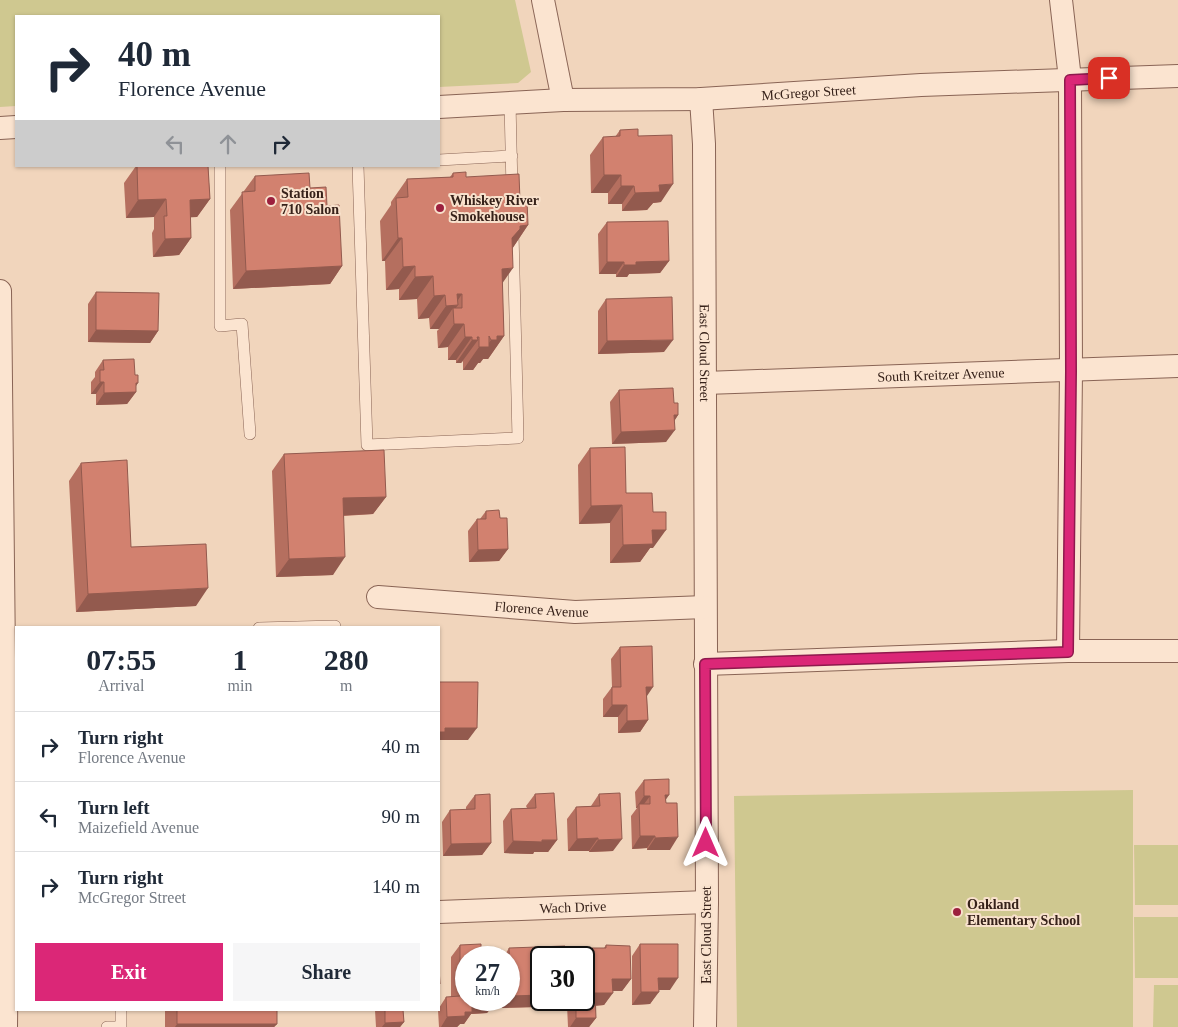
<!DOCTYPE html>
<style>
:root{--surface:#fff;--page:#f6f6f7;--text:#1f2937;--muted:#747a83;--line:#e0e1e3;--accent:#db2777}
body{margin:0;font-family:Georgia,serif;background:var(--page);color:var(--text);height:100vh;display:flex;flex-direction:column;font-size:19px;white-space:nowrap}
*{box-sizing:border-box;margin:0}
p{font-size:16px;color:var(--muted)}
.icon{flex:none;width:28px;height:28px;fill:none;stroke:currentColor;stroke-width:2;stroke-linecap:round;stroke-linejoin:round}
.map{position:relative;flex:1;overflow:hidden}
.panel{position:absolute;left:15px;top:626px;width:425px;height:385px;display:flex;flex-direction:column;background:var(--surface);border-radius:0px;box-shadow:0 1px 4px #0004}
.panel>*{flex:none}
.banner{position:absolute;left:15px;top:15px;width:425px;height:152px;border-radius:0px;box-shadow:0 1px 4px #0004;background:#fff;color:var(--text);overflow:hidden}
.speed{position:absolute;left:455px;top:946px;display:flex;gap:10px;font-size:25px;font-weight:700;text-align:center}
.speed>*{display:grid;place-content:center;width:65px;height:65px;border-radius:50%;background:var(--surface);box-shadow:0 1px 4px #0004;line-height:1}
.speed small{font-size:12px;font-weight:400}
.speed .limit{border:2px solid #111;border-radius:8px;background:#fff;color:#111}
.pin{position:absolute;display:grid;place-items:center;width:42px;height:42px;color:#fff;margin:-21px;border-radius:10px;box-shadow:0 2px 8px #0006}
.me{position:absolute;width:55px;margin:-28px;rotate:0deg;stroke-linejoin:round;filter:drop-shadow(0 0 4px #0008)}
.turn{display:flex;align-items:center;gap:18px;height:105px;padding:0 20px;font-size:22px}
.turn .icon{width:65px;height:65px;stroke-width:2.5}
.turn b{display:block;font-size:35px;line-height:42px}
.lanes{display:flex;align-items:center;height:48px;padding:0 20px;background:#0003;justify-content:center;gap:25px;direction:ltr}
.lanes .off{opacity:.35}
.eta{display:flex;justify-content:space-evenly;align-items:center;height:85px;text-align:center}
.eta b{font-size:30px;font-weight:800;line-height:35px}
.action{display:flex;gap:10px;margin-top:auto;padding:10px 20px}
.action a{flex:1;height:58px;border-radius:0px;background:var(--accent);color:#fff;font-size:20px;font-weight:800;line-height:58px;text-align:center}
.action a+a{background:var(--page);color:var(--text)}
ul{padding:0;list-style:none}
li{display:flex;align-items:center;gap:15px;height:70px;padding:0 20px;border-top:1px solid var(--line)}
li div{flex:1}
li b{display:block;font-size:19px}
li em{font-style:normal}
.map>svg:first-child{display:block}
</style>
<div class="map">
<svg width="1178" height="1027" viewBox="0 0 1178 1027">
<rect width="100%" height="100%" fill="#f1d5bc"/>
<path fill="#cfc890" d="M0,0H515L531,72L518,83L439,87V16H16V106L0,107Z
M1133,790V1027H737L734,796Z
M1134,845H1178V905H1135Z
M1134,917H1178V978H1135Z
M1154,985H1178V1027H1153Z"/>
<g fill="none" stroke-linecap="round" stroke-linejoin="round">
<defs>
<path id="service" d="M510,103L512,189
M439,160L512,156
M220,166V326L242,324L250,434
M358,166L367,445L518,438L513,233
M259,628L335,626V628
M107,1027H121V1010"/>
<g id="minor">
<path d="M543,0L563,100"/>
<path d="M1061,0L1070,79L1071,371L1068,651"/>
<path id="s1" d="M701,99L704,144L707,902L705,1027"/>
<path id="s2" d="M439,107L563,100L701,99L921,85L1178,76"/>
<path d="M0,128L16,127"/>
<path d="M0,291L7,933L6,1027"/>
<path id="s3" d="M705,383L1178,366"/>
<path id="s4" d="M378,597L575,612L705,607"/>
<path d="M705,664L1068,651H1178"/>
<path id="s5" d="M439,912L707,902"/>
</g>
</defs>
<use href="#service" stroke="#896455" stroke-width="12"/>
<use href="#minor" stroke="#896455" stroke-width="24"/>
<use href="#service" stroke="#fbe4d0" stroke-width="11"/>
<use href="#minor" stroke="#fbe4d0" stroke-width="22"/>
</g>
<path fill="#b56f5f" d="M620,130L638,136L661,202L653,203L647,210L622,211V204H608V193H591L590,155L603,137H615Z
M136,166H208L210,199L197,217H191V238L179,255L153,257L152,233L154,229V217L126,218L124,183Z
M453,173L466,177L520,201L528,225L512,249L502,284L504,336L488,359H483L480,363H478L473,370H463V361L461,363H456V360H448V347L438,348L437,331L439,329H430L429,318L418,319L417,299L399,300V289L386,290L385,261H382L380,221L391,205V202L407,179L450,177Z
M255,176L310,188L342,266L330,284L233,289L230,210Z
M607,222L669,261L660,273L629,274L627,277H616V274H599L598,234Z
M96,292L158,331L150,343L88,342V304Z
M606,299L664,352L598,354V311Z
M103,360L135,375L136,392L127,404L96,405V394H91V382L95,377V372Z
M619,390L674,403L678,415L674,421L666,442L612,444L610,402Z
M590,448L626,493L653,548H650L640,562L610,563V523L579,524L578,465Z
M284,454L386,497L373,514L344,516L333,575L276,577L272,471Z
M81,463L131,547L196,606L76,612L69,481Z
M486,511L500,518L508,549L499,561L469,562L468,531L477,519H480Z
M620,647L647,697L648,720L640,732L618,733V717H603V699L612,687L611,659Z
M644,780L665,801L670,850H647V848L632,849L631,816L637,808H636L635,792Z
M535,794L557,840L548,852H534L533,854L504,853L503,821L511,809L527,808L526,806Z
M599,794L613,851L589,852V851H568L567,819L576,807L591,806Z
M475,795L491,843L482,855L443,856L442,822L450,810H466V807Z
M640,944L670,990H659L650,1004L632,1005V956Z
M460,945L466,958L496,1001L487,1013L471,1014L464,1024H460L457,1027H439L438,1010H439V1008L446,997H451V957Z
M606,945L631,979L622,991H613L604,1005L595,1006L596,1018L589,1027H568L567,1005L571,1000H584V960L592,948H604Z
M509,948L541,958V1000L536,1007L502,1008V1000H509V958H503Z
M549,1000H563L559,1006H549Z
M165,1010H277V1024L274,1027H165Z
M375,1010H417L403,1011L404,1022L400,1027H376Z"/>
<path fill="#935a4e" d="M604,175H621L608,193H591Z
M673,184L661,202L653,203L647,210L622,211L635,193L659,185Z
M621,186H634L622,204H608Z
M166,199L154,217L126,218L138,200Z
M210,199L197,217L178,218L190,200Z
M528,225L512,249L496,261L520,226Z
M191,238L179,255L153,257L165,239Z
M398,238H402L385,261H382Z
M669,261L660,273L629,274L627,277H616L624,265L636,262Z
M607,262H624L616,274H599Z
M342,266L330,284L233,289L246,271Z
M415,266L399,289L386,290L403,267Z
M513,268L497,291L502,269Z
M433,276L417,299L399,300L415,277Z
M457,294H462L454,306L458,305L453,312V308L439,329H430L446,306Z
M445,295L429,318L418,319L434,296Z
M454,324H464L448,347L438,348Z
M96,330L158,331L150,343L88,342Z
M497,336H504L488,359H483L480,363H478L473,370H463L479,347H486L491,340Z
M465,337H472L456,360H448Z
M477,337H479L476,340H478L461,363H456L472,340Z
M673,340L664,352L598,354L607,341Z
M100,382H104L96,394H91Z
M136,383H138L132,392H136L127,404L96,405L104,393Z
M674,415H678L670,428Z
M675,430L666,442L612,444L621,432Z
M386,497L373,514L330,516L343,498Z
M622,505L610,523L579,524L591,506Z
M652,530H666L653,548H650L640,562L610,563L623,545Z
M508,549L499,561L469,562L478,550Z
M345,557L333,575L276,577L289,559Z
M208,588L196,606L76,612L88,594Z
M646,687H653L645,699Z
M612,705H627L618,717H603Z
M648,720L640,732L618,733L627,721Z
M445,728H477L468,740H439V732Z
M665,795H669L661,807Z
M644,796H650L641,808L639,804L637,808H636Z
M640,836H655L647,848L632,849Z
M678,837L670,850H647L655,838Z
M598,838L589,851H568L577,839Z
M622,839L613,851L589,852L598,840Z
M557,840L548,852H534L533,854L504,853L513,841Z
M491,843L482,855L443,856L451,844Z
M658,978H678L670,990H650Z
M612,979H631L622,991H604Z
M641,992H659L650,1004L632,1005Z
M595,993H613L604,1005L587,1006Z
M541,995V1000L536,1007L502,1008L511,996Z
M554,1000H563L559,1006H549Z
M496,1001L487,1013L471,1014L464,1024H460L457,1027H441L447,1017L472,1002Z
M395,1010H417L394,1011Z
M576,1018H596L589,1027H570Z
M404,1022L400,1027H382L385,1023Z
M177,1024H277L274,1027H175Z"/>
<path fill="#d2816f" stroke="#935a4e" d="M638,129V136L672,135L673,184L659,185L660,192L635,193L634,186H621V175H604L603,137L620,136V130Z
M137,166H208L210,199L190,200L191,238L165,239L164,216H167L166,199L138,200Z
M466,172V177L519,174L520,201L527,200L528,225L520,226V229L512,238L513,268L502,269L504,336H497V340H491L489,336V347H479V337H477L478,340H472V337H465L464,324H454L453,308H462V294H457L458,305L446,306L445,295L434,296L433,276L415,277V266L403,267L402,238H398L396,198L408,197L407,179L453,177V173Z
M309,173L310,188L326,187L327,206L339,205L342,266L246,271L242,192L255,191V176Z
M668,221L669,261L636,262V265H624V262H607V222Z
M96,292L159,293L158,331L96,330Z
M672,297L673,340L607,341L606,299Z
M134,359L135,375H138V383H136V392L104,393V382H100V370H104L103,360Z
M673,388L674,403H678V415H674L675,430L621,432L619,390Z
M625,447L626,493H652L653,512H666V530H652L653,544L623,545L622,505L591,506L590,448Z
M384,450L386,497L343,498L345,557L289,559L284,454Z
M127,460L131,547L206,544L208,588L88,594L81,463Z
M499,510L500,518H507L508,549L478,550L477,519H486V511Z
M652,646L653,687H646L648,720L627,721V705H612V687H621L620,647Z
M439,682H478L477,728H445V732H439Z
M669,779V795H665L666,803H677L678,837L655,838V836H640L639,804H650V796H644V780Z
M554,793L557,840H542V842L513,841L511,809L536,808L535,794Z
M620,793L622,839L598,840V838L577,839L576,807L600,806L599,794Z
M490,794L491,843L451,844L450,810L475,809V795Z
M481,944V952L502,950V958H466V1000L496,1001L472,1002V1012H465V1016L447,1017L446,997L460,996V945Z
M640,944H678V978H658L659,992H641Z
M606,945L630,946L631,979H612L613,993H595L596,1018H576V1000H584V993L593,992L592,948H606Z
M565,946L566,958H541V995L511,996L509,948Z
M439,968L440,984H439Z
M177,1010H277V1024H177Z
M385,1010H403L404,1022L385,1023Z"/>
<g fill="none" stroke-linecap="round" stroke-linejoin="round">
<defs>
<path id="route" d="M706,843L705,664L1068,652L1071,371L1070,80L1109,78"/>
</defs>
<use href="#route" stroke="#8e194d" stroke-width="12"/>
<use href="#route" stroke="#db2777" stroke-width="9"/>
</g>
<g fill="#9c203e" stroke="#f8e1cc" stroke-width="2">
<circle cx="271" cy="201" r="5"/>
<circle cx="440" cy="208" r="5"/>
<circle cx="957" cy="912" r="5"/>
</g>
<g text-anchor="middle" dominant-baseline="central" stroke-width="4" stroke-linejoin="round" paint-order="stroke">
<g font-size="14" fill="#37221a" stroke="#f8e1cc">
<text stroke="none"><textPath href="#s2" startOffset="370">McGregor Street</textPath></text>
<text stroke="none"><textPath href="#s1" startOffset="254">East Cloud Street</textPath></text>
<text stroke="none"><textPath href="#s3" startOffset="236">South Kreitzer Avenue</textPath></text>
<text stroke="none"><textPath href="#s4" startOffset="164">Florence Avenue</textPath></text>
<text stroke="none"><textPath href="#s5" startOffset="134">Wach Drive</textPath></text>
<text transform="translate(706 935) rotate(-90)">East Cloud Street</text>
</g>
<g font-size="14" font-weight="bold" fill="#37221a" stroke="#f8e1cc" text-anchor="start">
<text x="281" y="193">Station<tspan x="281" dy="16">710 Salon</tspan></text>
<text x="450" y="200">Whiskey River<tspan x="450" dy="16">Smokehouse</tspan></text>
<text x="967" y="904">Oakland<tspan x="967" dy="16">Elementary School</tspan></text>
</g>
</g>
</svg>
<div class="speed"><div>27<small>km/h</small></div><div class="limit">30</div></div>
<div class="pin" style="left:1109px;top:78px;background:#d93025"><svg class="icon" aria-label="arrive" viewBox="0 0 24 24"><path d="M6 21V4h12l-3 4 3 4H6"/></svg></div>
<svg class="me" style="left:706px;top:843px" viewBox="-20 -20 40 40"><path d="M0-17L14 15 0 8-14 15z" fill="#db2777" stroke="#fff" stroke-width="4"/></svg>
<div class="banner">
<div class="turn"><svg class="icon" aria-label="right" viewBox="0 0 24 24"><path d="M7 20v-9h11M14 6l5 5-5 5"/></svg><div><b>40 m</b>Florence Avenue</div></div>
<div class="lanes"><svg class="icon off" aria-label="left" viewBox="0 0 24 24"><path d="M17 20v-9H6M10 6l-5 5 5 5"/></svg><svg class="icon off" aria-label="ahead" viewBox="0 0 24 24"><path d="M12 20V5M6 11l6-6 6 6"/></svg><svg class="icon" aria-label="right" viewBox="0 0 24 24"><path d="M7 20v-9h11M14 6l5 5-5 5"/></svg></div>
</div>
<section class="panel">
<div class="eta">
<div><b>07:55</b><p>Arrival</p></div>
<div><b>1</b><p>min</p></div>
<div><b>280</b><p>m</p></div>
</div>
<ul>
<li><svg class="icon" aria-label="right" viewBox="0 0 24 24"><path d="M7 20v-9h11M14 6l5 5-5 5"/></svg><div><b>Turn right</b><p>Florence Avenue</p></div><em>40 m</em></li>
<li><svg class="icon" aria-label="left" viewBox="0 0 24 24"><path d="M17 20v-9H6M10 6l-5 5 5 5"/></svg><div><b>Turn left</b><p>Maizefield Avenue</p></div><em>90 m</em></li>
<li><svg class="icon" aria-label="right" viewBox="0 0 24 24"><path d="M7 20v-9h11M14 6l5 5-5 5"/></svg><div><b>Turn right</b><p>McGregor Street</p></div><em>140 m</em></li>
</ul>
<div class="action"><a>Exit</a><a>Share</a></div>
</section>
</div>
